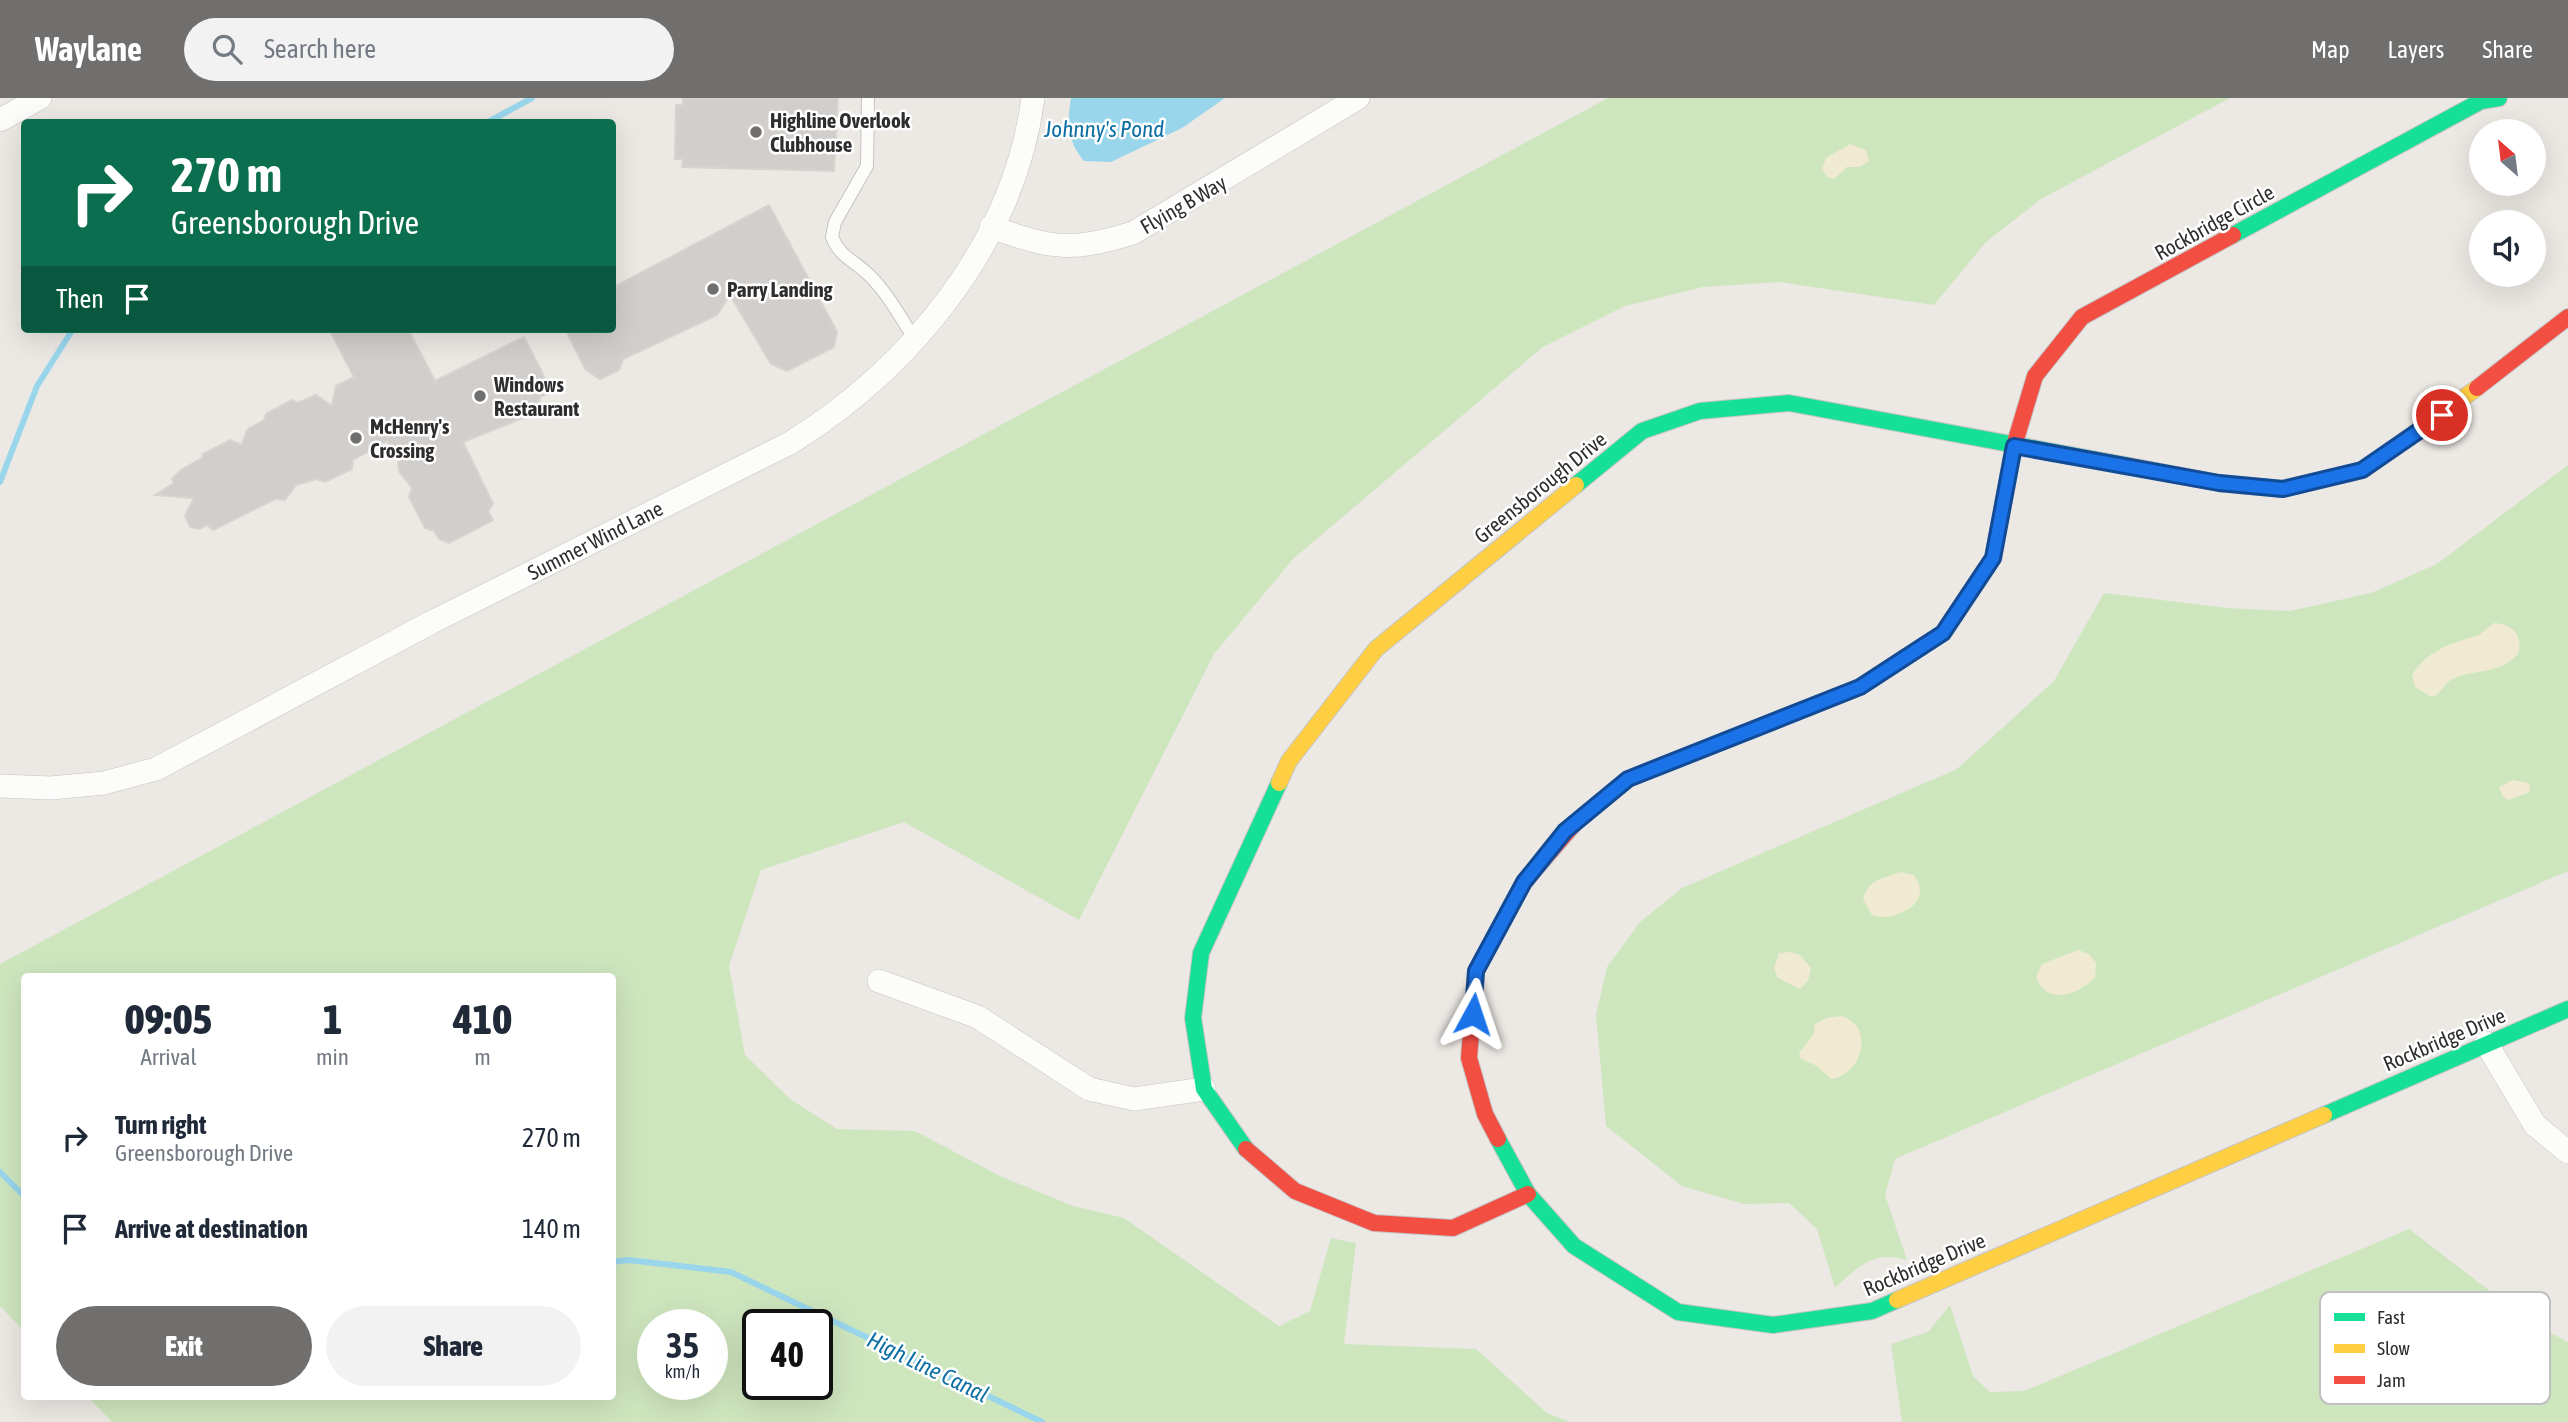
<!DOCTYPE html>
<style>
:root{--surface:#fff;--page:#f2f2f3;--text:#1f2937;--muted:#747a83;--accent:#706f6e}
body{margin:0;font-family:"Asap Condensed",sans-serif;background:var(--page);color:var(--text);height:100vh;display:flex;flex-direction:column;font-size:26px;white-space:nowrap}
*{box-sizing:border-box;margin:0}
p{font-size:23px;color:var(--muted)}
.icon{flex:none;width:38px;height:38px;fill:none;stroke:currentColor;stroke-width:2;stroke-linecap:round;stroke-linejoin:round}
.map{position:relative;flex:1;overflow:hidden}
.side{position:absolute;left:21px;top:875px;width:595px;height:427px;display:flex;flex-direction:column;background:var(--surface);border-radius:7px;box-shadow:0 7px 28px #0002}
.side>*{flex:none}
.top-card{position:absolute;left:21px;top:21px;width:595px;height:214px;border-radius:7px;box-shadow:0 7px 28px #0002;background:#0b6e4f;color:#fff;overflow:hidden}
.needle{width:46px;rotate:332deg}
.controls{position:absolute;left:2469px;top:21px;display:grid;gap:14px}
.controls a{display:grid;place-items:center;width:77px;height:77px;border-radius:50%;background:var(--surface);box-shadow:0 7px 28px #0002;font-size:35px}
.speed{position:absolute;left:637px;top:1211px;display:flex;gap:14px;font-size:35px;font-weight:700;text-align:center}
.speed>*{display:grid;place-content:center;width:91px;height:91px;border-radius:50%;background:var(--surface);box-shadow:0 7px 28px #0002;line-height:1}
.speed small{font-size:18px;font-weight:400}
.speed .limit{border:4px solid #111;border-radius:10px;background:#fff;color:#111}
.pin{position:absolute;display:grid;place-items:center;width:60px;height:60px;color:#fff;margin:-30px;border:4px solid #fff;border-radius:50%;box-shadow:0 2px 7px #0007}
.me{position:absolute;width:77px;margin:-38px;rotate:5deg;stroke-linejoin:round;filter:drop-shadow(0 0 5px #0008)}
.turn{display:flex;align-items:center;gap:24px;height:147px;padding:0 35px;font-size:32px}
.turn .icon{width:91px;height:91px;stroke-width:2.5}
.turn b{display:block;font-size:49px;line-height:60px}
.then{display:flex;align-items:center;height:66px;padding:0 35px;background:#0003;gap:14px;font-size:26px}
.eta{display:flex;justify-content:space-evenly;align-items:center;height:119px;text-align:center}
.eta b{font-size:42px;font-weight:800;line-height:49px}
.button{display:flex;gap:14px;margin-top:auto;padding:14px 35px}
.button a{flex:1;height:80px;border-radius:42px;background:var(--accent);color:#fff;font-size:28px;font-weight:800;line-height:80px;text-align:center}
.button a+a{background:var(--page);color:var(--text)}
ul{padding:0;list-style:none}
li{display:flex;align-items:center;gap:21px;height:91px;padding:0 35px}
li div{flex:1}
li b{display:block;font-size:26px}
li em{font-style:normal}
header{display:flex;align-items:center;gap:42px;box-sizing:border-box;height:98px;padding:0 35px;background:var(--accent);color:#fff}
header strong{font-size:33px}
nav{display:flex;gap:38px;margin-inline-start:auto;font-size:24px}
.search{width:490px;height:63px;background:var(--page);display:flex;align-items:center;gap:18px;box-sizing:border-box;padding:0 24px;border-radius:38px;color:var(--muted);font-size:26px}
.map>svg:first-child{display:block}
</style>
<header>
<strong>Waylane</strong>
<div class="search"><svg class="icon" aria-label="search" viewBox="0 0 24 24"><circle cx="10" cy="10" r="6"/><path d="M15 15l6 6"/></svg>Search here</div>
<nav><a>Map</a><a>Layers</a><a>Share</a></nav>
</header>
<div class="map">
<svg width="2568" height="1324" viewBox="0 0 2568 1324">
<rect width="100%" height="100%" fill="#ece8e4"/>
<path fill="#cee6be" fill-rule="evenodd" d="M1608,0H2230L2041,101L1986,144L1934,207L1779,184L1703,189L1625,208L1543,249L1293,461L1214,556L1079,822L904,724L761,772L729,868L745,957L790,1001L837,1031L915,1033L1000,1078L1073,1108L1124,1120L1279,1228L1310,1213L1331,1140L1356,1145L1344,1246L1476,1251L1547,1315L1570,1324H112L88,1299L612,1298V878H24V1233L0,1208V866ZM653,1227H712V1286H653ZM758,1227H817V1286H758Z
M2568,367V773L1895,1061L1885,1097L1907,1162C1874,1152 1858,1169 1835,1190L1817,1131L1789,1105L1744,1106L1682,1088L1606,1028L1596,917L1607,869L1640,824L1682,790L1957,671L2054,583L2104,495L2227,510L2290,513L2371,495L2437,466Z
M2409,1131L2533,1226L2568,1244V1324H1902L1891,1246L1928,1234L1950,1207L1973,1278L1990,1294L2024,1293Z"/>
<path fill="#f0ead3" d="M1850,46L1866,52L1869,63L1860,69H1847L1834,81L1827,79L1822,71L1826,60Z
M2494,525C2512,526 2522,536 2519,554C2503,577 2475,570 2453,581C2443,585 2442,596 2432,599L2415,589L2412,577C2427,553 2450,545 2476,538C2482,536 2488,529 2494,525Z
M2513,682L2529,685L2530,694L2509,702L2503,699L2499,689Z
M1901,774L1914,777C1937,808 1887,825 1872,817L1863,801C1868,781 1884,780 1901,774Z
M2078,852L2089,856L2096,865L2095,880C2078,896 2047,909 2036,879L2042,866Z
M1791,854L1800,857L1811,870L1808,883L1800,891L1778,880L1774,870L1779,855Z
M1841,918C1876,928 1862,977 1831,981L1817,968L1801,961L1799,955L1814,936L1815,926L1827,920Z"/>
<path fill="#99d6ec" d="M1071,0H1225L1182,30L1111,64L1084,63C1067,43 1067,25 1071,0Z"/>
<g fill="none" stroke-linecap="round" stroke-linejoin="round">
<path stroke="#99d6ec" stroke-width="6" d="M488,24L532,0
M0,384L37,288L73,231
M0,1074L24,1098
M612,1164L629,1162L731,1174L1042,1324"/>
</g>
<path fill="#d1cecb" stroke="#d7d4d0" stroke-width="2" d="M683,0H838L834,73L682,69L683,61H675L676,7H683Z
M769,107L837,234L834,249L787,273L771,266L730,197L717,217L623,261L619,272L600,281L586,272L565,231H612V190Z
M329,231H408L435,283L524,239L552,294L540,299L538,314L463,344L493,406L488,413L493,422L449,445L439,441L434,433L425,430L409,399L412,390L399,373L398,363L387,343L353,362L352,371L325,384L317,381L296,387L285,402L275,401L213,432L207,427L199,431L190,429L185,418L194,400L155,397L174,385L172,381L181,372L202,360L203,356L230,342L242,347L247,332L264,322L266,316L292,302L298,305L316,297L332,308L336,288L354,279Z"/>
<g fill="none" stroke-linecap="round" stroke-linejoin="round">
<defs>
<path id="lane" d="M868,0L867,68L835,124L832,139C840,160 856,163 870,178C888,196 901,220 915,242"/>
<path id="street" d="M0,22L40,0
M991,129C1053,151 1070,154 1133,135L1358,0
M0,688L51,690L104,685L156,671L432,524L790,345C911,270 1014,145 1033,0
M879,883L978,919L1089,991L1134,1001L1204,991
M2486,945L2535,1027L2568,1054"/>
<path id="fast" d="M2233,137L2481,3L2499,0
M1576,387L1642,333L1700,313L1789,305L2130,368
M1575,725L1628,681L1860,589L1904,560
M2324,1017L2568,911
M1498,1041L1528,1096L1574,1148L1678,1214L1773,1227L1872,1213L1897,1202
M1246,1051L1204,991L1193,920L1201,855L1279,685"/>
<path id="slow" d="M2130,368L2219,385L2282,391L2363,372L2477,290
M1279,685L1289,663L1376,551L1576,387
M1897,1202L2324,1017"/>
<path id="jam" d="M2477,290L2568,219
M1904,560L1943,535L1993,460L2014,348L2035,278L2082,219L2233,137
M1498,1041L1485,1016L1469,960L1476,873L1524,784L1575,725
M1246,1051L1295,1093L1374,1125L1453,1130L1528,1096"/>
</defs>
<use href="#lane" stroke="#c5c4c5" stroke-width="14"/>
<use href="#street" stroke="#c5c4c5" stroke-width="24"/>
<use href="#fast" stroke="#c5c4c5" stroke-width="18"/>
<use href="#slow" stroke="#c5c4c5" stroke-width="18"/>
<use href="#jam" stroke="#c5c4c5" stroke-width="18"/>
<use href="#lane" stroke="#fcfcfb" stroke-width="12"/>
<use href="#street" stroke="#fcfcfb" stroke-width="23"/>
<use href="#fast" stroke="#16e098" stroke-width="16"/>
<use href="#slow" stroke="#ffcf43" stroke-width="16"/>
<use href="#jam" stroke="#f24e42" stroke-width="16"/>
</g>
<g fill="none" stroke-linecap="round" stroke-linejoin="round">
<defs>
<path id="route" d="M1473,916L1476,873L1524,784L1565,733L1628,681L1860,589L1943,535L1993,460L2014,348L2219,385L2283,391L2362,372L2442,317"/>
</defs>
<use href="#route" stroke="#114b97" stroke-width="18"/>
<use href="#route" stroke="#1a73e8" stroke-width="12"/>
</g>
<g fill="#706f6e" stroke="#fff" stroke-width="2.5">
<circle cx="756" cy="34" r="7"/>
<circle cx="713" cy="191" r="7"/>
<circle cx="480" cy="298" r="7"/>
<circle cx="356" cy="340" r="7"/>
</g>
<g text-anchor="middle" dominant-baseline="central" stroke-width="5" stroke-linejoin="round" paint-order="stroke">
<g font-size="21" font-weight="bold" fill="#2e2e2e" stroke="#fff" text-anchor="start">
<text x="770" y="22">Highline Overlook<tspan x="770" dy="24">Clubhouse</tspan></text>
<text x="727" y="191">Parry Landing</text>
<text x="494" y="286">Windows<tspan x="494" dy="24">Restaurant</tspan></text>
<text x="370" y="328">McHenry's<tspan x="370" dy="24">Crossing</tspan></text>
</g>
<g font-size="21" fill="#2e2e2e" stroke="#fff">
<text transform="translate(1183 106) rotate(-30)">Flying B Way</text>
<text transform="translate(2214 124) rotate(-29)">Rockbridge Circle</text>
<text transform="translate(1540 389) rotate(-39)">Greensborough Drive</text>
<text transform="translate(595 442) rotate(-27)">Summer Wind Lane</text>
<text transform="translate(2444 941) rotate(-23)">Rockbridge Drive</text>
<text transform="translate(1924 1166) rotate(-23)">Rockbridge Drive</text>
</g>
<g font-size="23" font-style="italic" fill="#0d6fa3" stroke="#fff">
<text x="1104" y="31">Johnny's Pond</text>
<text transform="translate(928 1269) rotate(26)">High Line Canal</text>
</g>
</g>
<rect x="2320" y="1194" width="230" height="112" rx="10" fill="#fff" stroke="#c0c0c0" stroke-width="2"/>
<rect x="2334" y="1215" width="31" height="8" fill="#16e098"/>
<rect x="2334" y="1246" width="31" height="9" fill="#ffcf43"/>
<rect x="2334" y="1278" width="31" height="8" fill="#f24e42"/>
<g font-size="19" fill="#2e2e2e">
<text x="2377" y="1226">Fast</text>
<text x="2377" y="1257">Slow</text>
<text x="2377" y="1289">Jam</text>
</g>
</svg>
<div class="controls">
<a><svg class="needle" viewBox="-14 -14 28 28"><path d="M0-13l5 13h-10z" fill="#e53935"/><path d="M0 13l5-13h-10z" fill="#747a83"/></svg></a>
<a><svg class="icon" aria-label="sound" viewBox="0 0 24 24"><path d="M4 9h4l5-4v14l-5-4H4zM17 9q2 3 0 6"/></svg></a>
</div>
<div class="speed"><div>35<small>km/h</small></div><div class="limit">40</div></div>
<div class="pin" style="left:2442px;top:317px;background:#d93025"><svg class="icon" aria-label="arrive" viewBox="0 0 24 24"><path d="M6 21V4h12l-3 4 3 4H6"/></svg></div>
<svg class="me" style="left:1473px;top:916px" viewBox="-20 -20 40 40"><path d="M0-17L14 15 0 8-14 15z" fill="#1a73e8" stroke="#fff" stroke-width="4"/></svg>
<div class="top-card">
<div class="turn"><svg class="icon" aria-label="right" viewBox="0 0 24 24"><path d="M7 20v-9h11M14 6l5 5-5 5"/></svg><div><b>270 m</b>Greensborough Drive</div></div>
<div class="then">Then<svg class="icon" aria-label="arrive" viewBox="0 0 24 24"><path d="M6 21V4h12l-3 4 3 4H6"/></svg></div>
</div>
<section class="side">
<div class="eta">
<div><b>09:05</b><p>Arrival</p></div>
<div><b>1</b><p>min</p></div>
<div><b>410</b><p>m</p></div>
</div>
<ul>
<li><svg class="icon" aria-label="right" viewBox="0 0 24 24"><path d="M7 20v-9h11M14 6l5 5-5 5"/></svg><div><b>Turn right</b><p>Greensborough Drive</p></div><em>270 m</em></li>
<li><svg class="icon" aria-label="arrive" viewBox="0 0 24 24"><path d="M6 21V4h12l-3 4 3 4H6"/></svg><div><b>Arrive at destination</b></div><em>140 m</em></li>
</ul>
<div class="button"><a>Exit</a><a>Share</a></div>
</section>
</div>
